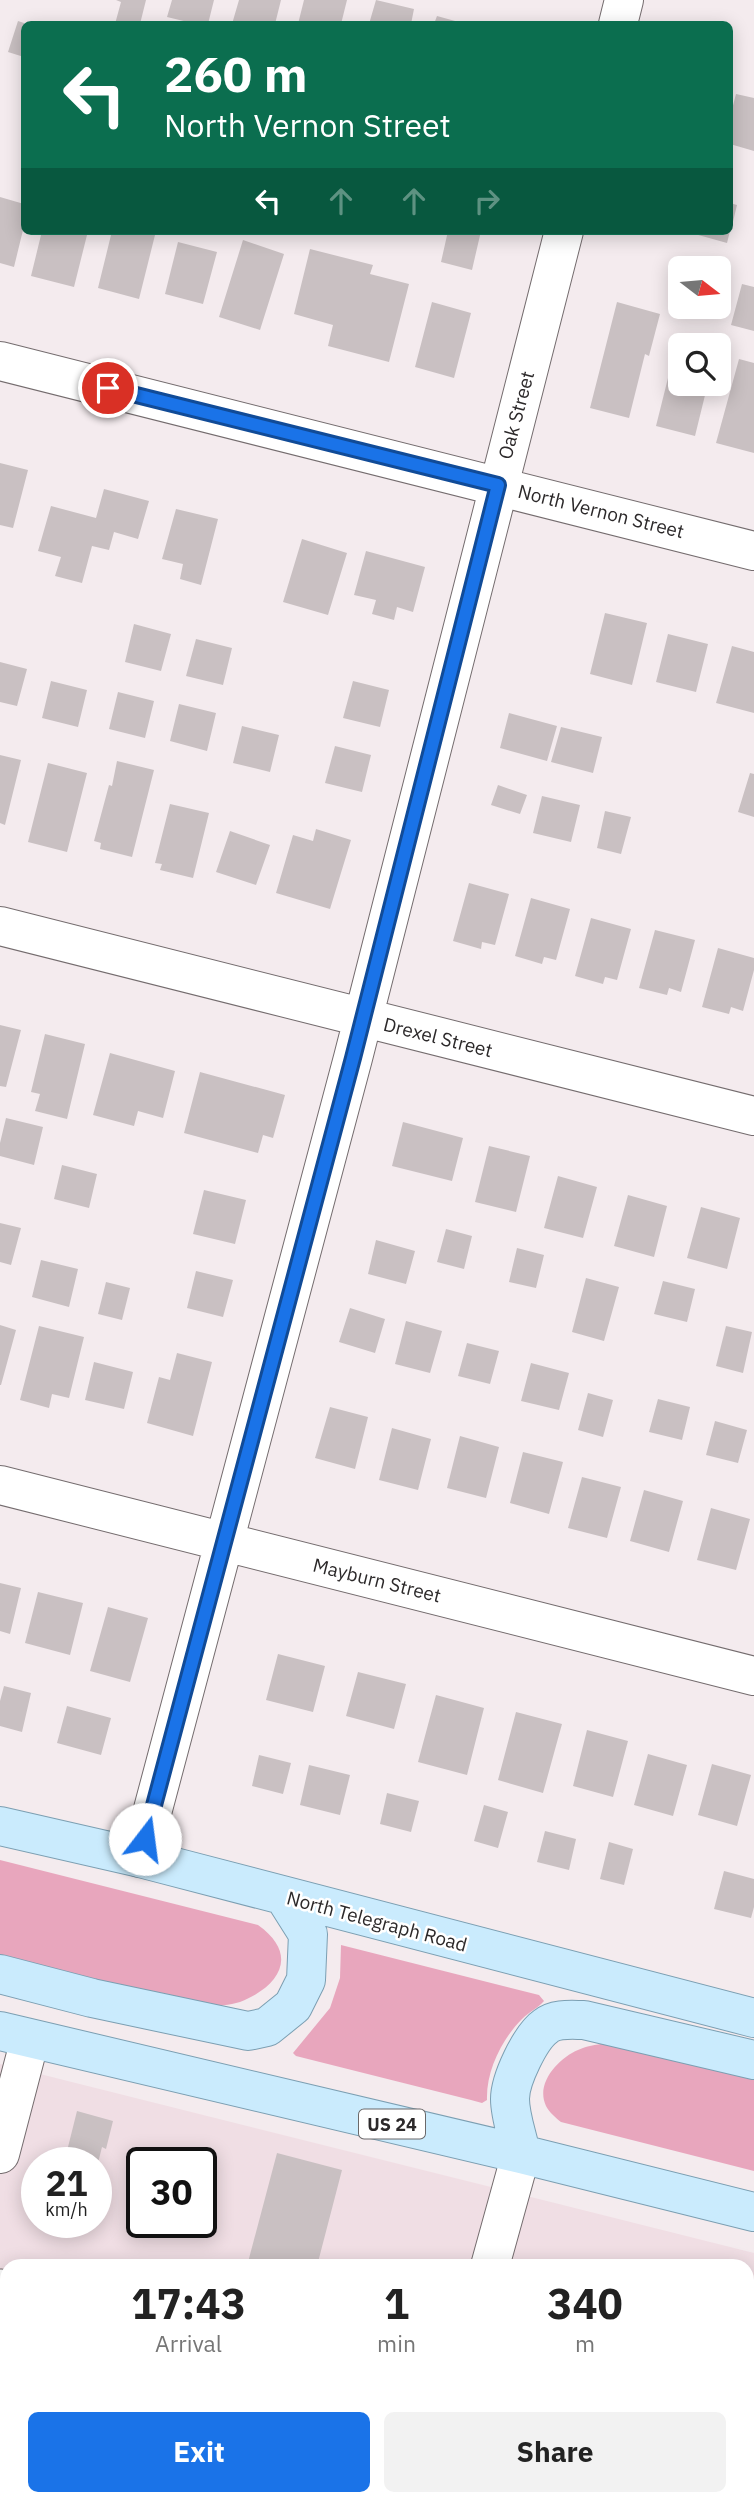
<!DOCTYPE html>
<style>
:root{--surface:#fff;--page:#f2f2f2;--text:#222;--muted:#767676;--accent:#1a73e8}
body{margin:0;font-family:"IBM Plex Sans",sans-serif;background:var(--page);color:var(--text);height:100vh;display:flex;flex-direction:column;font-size:26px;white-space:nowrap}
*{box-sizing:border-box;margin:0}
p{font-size:23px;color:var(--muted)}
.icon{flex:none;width:38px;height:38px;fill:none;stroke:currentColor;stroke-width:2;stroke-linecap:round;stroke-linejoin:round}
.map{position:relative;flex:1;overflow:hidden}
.drawer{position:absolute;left:0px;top:2259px;width:754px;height:247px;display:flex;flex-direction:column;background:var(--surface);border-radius:21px 21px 0 0;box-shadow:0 4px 18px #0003}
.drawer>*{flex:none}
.banner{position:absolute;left:21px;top:21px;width:712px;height:214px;border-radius:10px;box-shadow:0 4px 18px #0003;background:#0b6e4f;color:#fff;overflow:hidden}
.needle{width:46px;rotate:106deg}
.fabs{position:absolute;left:668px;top:256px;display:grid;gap:14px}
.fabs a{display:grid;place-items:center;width:63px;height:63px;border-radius:10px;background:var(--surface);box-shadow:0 4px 18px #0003;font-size:35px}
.speed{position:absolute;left:21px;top:2147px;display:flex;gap:14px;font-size:35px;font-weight:700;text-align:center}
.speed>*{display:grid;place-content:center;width:91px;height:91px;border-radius:50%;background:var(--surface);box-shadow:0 4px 18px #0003;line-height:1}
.speed small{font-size:18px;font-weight:400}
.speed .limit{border:4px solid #111;border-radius:10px;background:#fff;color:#111}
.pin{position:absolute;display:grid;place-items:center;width:60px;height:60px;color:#fff;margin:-30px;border:4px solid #fff;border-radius:50%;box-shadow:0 2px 7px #0007}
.me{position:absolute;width:77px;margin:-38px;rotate:15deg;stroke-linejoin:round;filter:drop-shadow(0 0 5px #0008)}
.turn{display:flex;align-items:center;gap:24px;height:147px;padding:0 28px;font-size:32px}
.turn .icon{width:91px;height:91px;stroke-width:2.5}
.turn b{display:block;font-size:49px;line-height:60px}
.lanes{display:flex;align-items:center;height:66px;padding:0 28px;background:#0003;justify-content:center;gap:35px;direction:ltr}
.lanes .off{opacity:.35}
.eta{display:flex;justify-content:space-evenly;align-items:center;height:119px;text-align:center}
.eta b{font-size:42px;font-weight:700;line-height:49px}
.action{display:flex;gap:14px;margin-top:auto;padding:14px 28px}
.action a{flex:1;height:80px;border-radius:10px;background:var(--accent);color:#fff;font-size:28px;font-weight:700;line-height:80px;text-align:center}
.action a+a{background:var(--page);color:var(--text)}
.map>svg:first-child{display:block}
</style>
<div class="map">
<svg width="754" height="2505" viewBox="0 0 754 2505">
<rect width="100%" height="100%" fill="#f4ebee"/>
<path fill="#f0dee4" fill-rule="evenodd" d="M0,2064L754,2253V2475L747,2473V2266H7V2284L0,2282ZM37,2163H96V2222H37ZM142,2163H201V2222H142Z"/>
<path fill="#e8a6bd" d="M0,1860L258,1925C299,1954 281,1986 240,2002C230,2005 217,2006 207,2007L0,1959Z
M341,1945L539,1995L544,2001C538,2008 529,2012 522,2019C502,2039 486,2071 487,2100L482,2103L471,2100L296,2056L293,2053L330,2008L340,1978Z
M605,2043L754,2072V2171L561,2122C556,2118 549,2112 546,2106C535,2083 559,2058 578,2050C586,2046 596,2045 605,2043Z"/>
<path fill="#c9c0c2" d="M116,0H146L140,24H115L121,2Z
M172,0H214L208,24H196L167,17Z
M239,0H281L275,24H232Z
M304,0H347L341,24H298Z
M376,0L414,9L411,24H369Z
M437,16L466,24H434Z
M18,21L24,23V57L8,52Z
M736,94L754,98V151L730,144V117Z
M0,197L24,204V226L14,267L0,263Z
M730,203L737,205L731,230H730Z
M42,231H88L74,287L31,276Z
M112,231H156L139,299L98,288Z
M448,231H481L472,270L441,262Z
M684,231H730L727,243Z
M243,240L284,254L260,330L219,317Z
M178,242L217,252L203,304L165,294Z
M310,249L373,265L370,274L409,284L389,362L328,346L333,325L294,314Z
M742,284L754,287V331L731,325Z
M432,302L471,313L454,378L415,367Z
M617,302L660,314L649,356L645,354L629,418L590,408Z
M675,350L681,351V383H708L695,436L656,426Z
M739,359L754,363V453L716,443Z
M0,463L28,470L13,528L0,525Z
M104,489L149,501L138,539L114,532L109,550L92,546L82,583L55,576L61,557L38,551L51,506L96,518Z
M176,509L218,519L201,585L180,579L183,564L162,559Z
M302,539L347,553L328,615L283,602Z
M366,551L425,567L413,612L397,607L394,620L372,614L376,600L354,595Z
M605,613L647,623L632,685L590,674Z
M134,624L171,634L161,671L125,662Z
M668,634L708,644L696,692L656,682Z
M196,639L232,648L223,685L186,676Z
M732,646L754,652V713L716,703Z
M0,662L27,669L17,706L0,702Z
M51,681L87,690L78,727L42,718Z
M353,681L389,690L380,727L343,718Z
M118,692L154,701L145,738L109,729Z
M179,704L216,713L207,751L170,741Z
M509,713L557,726L547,761L500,748Z
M242,726L279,735L270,772L233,763Z
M561,727L602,737L593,773L551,762Z
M335,746L371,755L362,792L325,783Z
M0,755L21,760L5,825L0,823Z
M117,761L154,770L132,857L100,849L101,843L94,841L109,785L112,786Z
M48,763L87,773L67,852L28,842Z
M750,773L754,774V817L738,812Z
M498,785L527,795L520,814L491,805Z
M542,796L580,805L571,842L533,833Z
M170,804L209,813L193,878L160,870L162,864L155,863Z
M605,811L631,817L621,854L597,848Z
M316,829L351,840L330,909L276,893L293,835L313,841Z
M230,831L270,845L256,885L216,872Z
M469,883L509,894L495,945L482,942L481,949L453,941Z
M531,898L570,909L556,960L544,957L542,964L515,956Z
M591,918L631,929L617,980L605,977L603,984L575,976Z
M655,930L695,940L681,992L669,988L667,995L639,988Z
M718,948L754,958V970L743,1011L731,1007L729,1014L702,1007Z
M0,1025L21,1030L6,1087L0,1086Z
M45,1034L85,1044L67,1119L35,1111L40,1094L31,1092Z
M110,1053L175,1071L163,1118L138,1111L134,1126L93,1115Z
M200,1072L285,1095L273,1138L263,1135L258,1153L184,1133Z
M6,1118L43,1127L34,1165L0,1156V1143Z
M403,1122L463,1138L452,1181L392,1166Z
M489,1146L530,1156L516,1212L475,1202Z
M62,1165L97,1174L89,1208L54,1199Z
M558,1176L597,1187L583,1238L544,1228Z
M204,1190L246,1200L235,1244L193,1234Z
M628,1195L667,1206L654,1257L614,1246Z
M701,1207L740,1218L727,1269L687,1258Z
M0,1223L21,1228L11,1265L0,1262Z
M446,1229L472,1236L464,1269L437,1262Z
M376,1240L415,1251L406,1284L368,1274Z
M517,1248L544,1255L536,1288L509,1282Z
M41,1260L78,1269L69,1307L32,1297Z
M196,1271L233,1280L223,1317L187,1308Z
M586,1278L619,1287L604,1341L572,1332Z
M663,1281L695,1289L687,1322L654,1314Z
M106,1282L130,1288L122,1320L98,1314Z
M350,1308L385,1319L375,1353L339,1342Z
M406,1321L442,1331L430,1373L395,1364Z
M0,1325L16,1330L1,1385H0Z
M39,1326L84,1337L69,1398L52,1394L49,1408L20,1400Z
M726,1326L752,1332L743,1373L716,1366Z
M467,1343L499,1351L490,1384L458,1376Z
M177,1353L212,1362L193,1436L147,1423L159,1377L170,1380Z
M94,1362L133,1372L124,1409L85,1400Z
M531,1363L569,1373L559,1410L521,1401Z
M588,1393L613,1400L603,1437L578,1430Z
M658,1399L690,1407L682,1440L649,1432Z
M330,1407L368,1417L355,1469L315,1458Z
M715,1421L747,1430L738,1463L706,1455Z
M392,1428L431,1439L418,1490L379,1480Z
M460,1436L499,1447L486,1498L447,1488Z
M523,1452L563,1462L549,1514L510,1503Z
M582,1477L621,1487L607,1538L568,1528Z
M644,1490L683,1501L669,1552L630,1541Z
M711,1508L750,1519L736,1570L697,1560Z
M0,1583L21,1588L10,1634L0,1631Z
M38,1592L83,1603L70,1655L25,1643Z
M108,1607L148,1618L130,1682L90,1671Z
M278,1654L325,1666L313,1712L266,1700Z
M358,1672L406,1684L394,1729L346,1716Z
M4,1686L31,1693L22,1732L0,1726V1701Z
M436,1695L484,1708L467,1775L418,1762Z
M67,1706L111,1718L101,1755L57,1743Z
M516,1712L562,1724L543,1793L498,1780Z
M587,1730L628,1741L613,1797L573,1786Z
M648,1754L687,1765L673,1816L634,1805Z
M259,1755L291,1763L283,1794L252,1786Z
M712,1764L751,1775L737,1826L698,1815Z
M309,1765L350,1775L340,1815L300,1805Z
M387,1793L419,1801L411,1832L380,1824Z
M484,1805L508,1812L498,1848L474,1841Z
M545,1831L576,1839L569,1870L537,1862Z
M609,1842L633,1849L624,1885L600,1879Z
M724,1871L754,1879V1907L751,1918L714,1909Z
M77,2111L113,2121L106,2149L102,2147L98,2163H64Z
M277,2153L342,2170L317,2266H247Z
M747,2310L754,2311V2375L747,2374Z
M196,2499H242L241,2505H195Z
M294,2499H350L349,2505H314Z"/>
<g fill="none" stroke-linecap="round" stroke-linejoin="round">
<defs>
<path id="service" d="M0,2280L7,2281
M747,2457L754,2459"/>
<path id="minor" d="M618,24L624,0
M0,361L754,551
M0,926L754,1116
M0,1485L754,1676
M140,1858L353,1058L564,231
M0,2154L30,2039
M490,2266L521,2154
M428,2505L430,2499"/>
<path id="primary" d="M0,1826L140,1858L754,2018
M0,1974L92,1998L248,2031L267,2027L293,2006L306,1980L308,1934L284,1896
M0,2031L521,2154L754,2212
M521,2154C518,2137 510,2117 510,2099C510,2080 530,2037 546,2026C556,2018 572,2020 584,2020L754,2060"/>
</defs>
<use href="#service" stroke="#746c6e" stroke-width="23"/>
<use href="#minor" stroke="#746c6e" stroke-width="40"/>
<use href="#primary" stroke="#7c9fb2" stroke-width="40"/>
<use href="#service" stroke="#fff" stroke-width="21"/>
<use href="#minor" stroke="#fff" stroke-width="38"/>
<use href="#primary" stroke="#caebfd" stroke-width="38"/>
</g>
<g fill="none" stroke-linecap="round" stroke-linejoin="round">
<defs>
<path id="route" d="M108,388L498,485L353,1058L145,1839"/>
</defs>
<use href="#route" stroke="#114b97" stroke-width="18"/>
<use href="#route" stroke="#1a73e8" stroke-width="12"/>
</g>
<g text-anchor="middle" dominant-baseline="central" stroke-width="5" stroke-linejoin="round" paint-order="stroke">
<rect fill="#fff" stroke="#6b696a" stroke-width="2" x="359" y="2109.5" width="66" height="29" rx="5"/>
<g font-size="18" font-weight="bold" fill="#2c292a">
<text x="392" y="2124">US 24</text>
</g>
<g font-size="19" fill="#2c292a" stroke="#fff">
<text transform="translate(516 415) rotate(-75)">Oak Street</text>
<text transform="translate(601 511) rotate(14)">North Vernon Street</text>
<text transform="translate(438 1037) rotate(14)">Drexel Street</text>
<text transform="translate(377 1580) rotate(14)">Mayburn Street</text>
<text transform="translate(377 1921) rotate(15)">North Telegraph Road</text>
</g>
</g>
</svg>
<div class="fabs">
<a><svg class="needle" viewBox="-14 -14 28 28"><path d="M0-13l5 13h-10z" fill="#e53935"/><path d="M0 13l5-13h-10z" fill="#767676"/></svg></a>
<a><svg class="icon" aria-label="search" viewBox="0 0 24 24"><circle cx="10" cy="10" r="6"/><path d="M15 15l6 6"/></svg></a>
</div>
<div class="speed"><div>21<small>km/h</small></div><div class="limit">30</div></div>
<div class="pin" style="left:108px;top:388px;background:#d93025"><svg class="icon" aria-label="arrive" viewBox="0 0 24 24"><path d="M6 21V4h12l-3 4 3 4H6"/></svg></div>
<svg class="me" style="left:145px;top:1839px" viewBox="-20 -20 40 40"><circle r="19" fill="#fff"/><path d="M0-13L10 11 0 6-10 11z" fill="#1a73e8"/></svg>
<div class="banner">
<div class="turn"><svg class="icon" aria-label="left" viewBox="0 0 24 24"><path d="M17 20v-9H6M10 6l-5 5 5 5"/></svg><div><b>260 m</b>North Vernon Street</div></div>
<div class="lanes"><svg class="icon" aria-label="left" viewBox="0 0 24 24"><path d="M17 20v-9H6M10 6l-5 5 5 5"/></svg><svg class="icon off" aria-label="ahead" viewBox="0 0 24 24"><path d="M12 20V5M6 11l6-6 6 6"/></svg><svg class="icon off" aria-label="ahead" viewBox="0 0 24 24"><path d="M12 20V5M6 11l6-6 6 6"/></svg><svg class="icon off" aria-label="right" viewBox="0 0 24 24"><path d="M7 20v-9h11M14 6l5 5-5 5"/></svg></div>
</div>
<section class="drawer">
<div class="eta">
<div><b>17:43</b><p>Arrival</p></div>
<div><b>1</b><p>min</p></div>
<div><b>340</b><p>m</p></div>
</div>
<div class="action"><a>Exit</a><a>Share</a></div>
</section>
</div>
